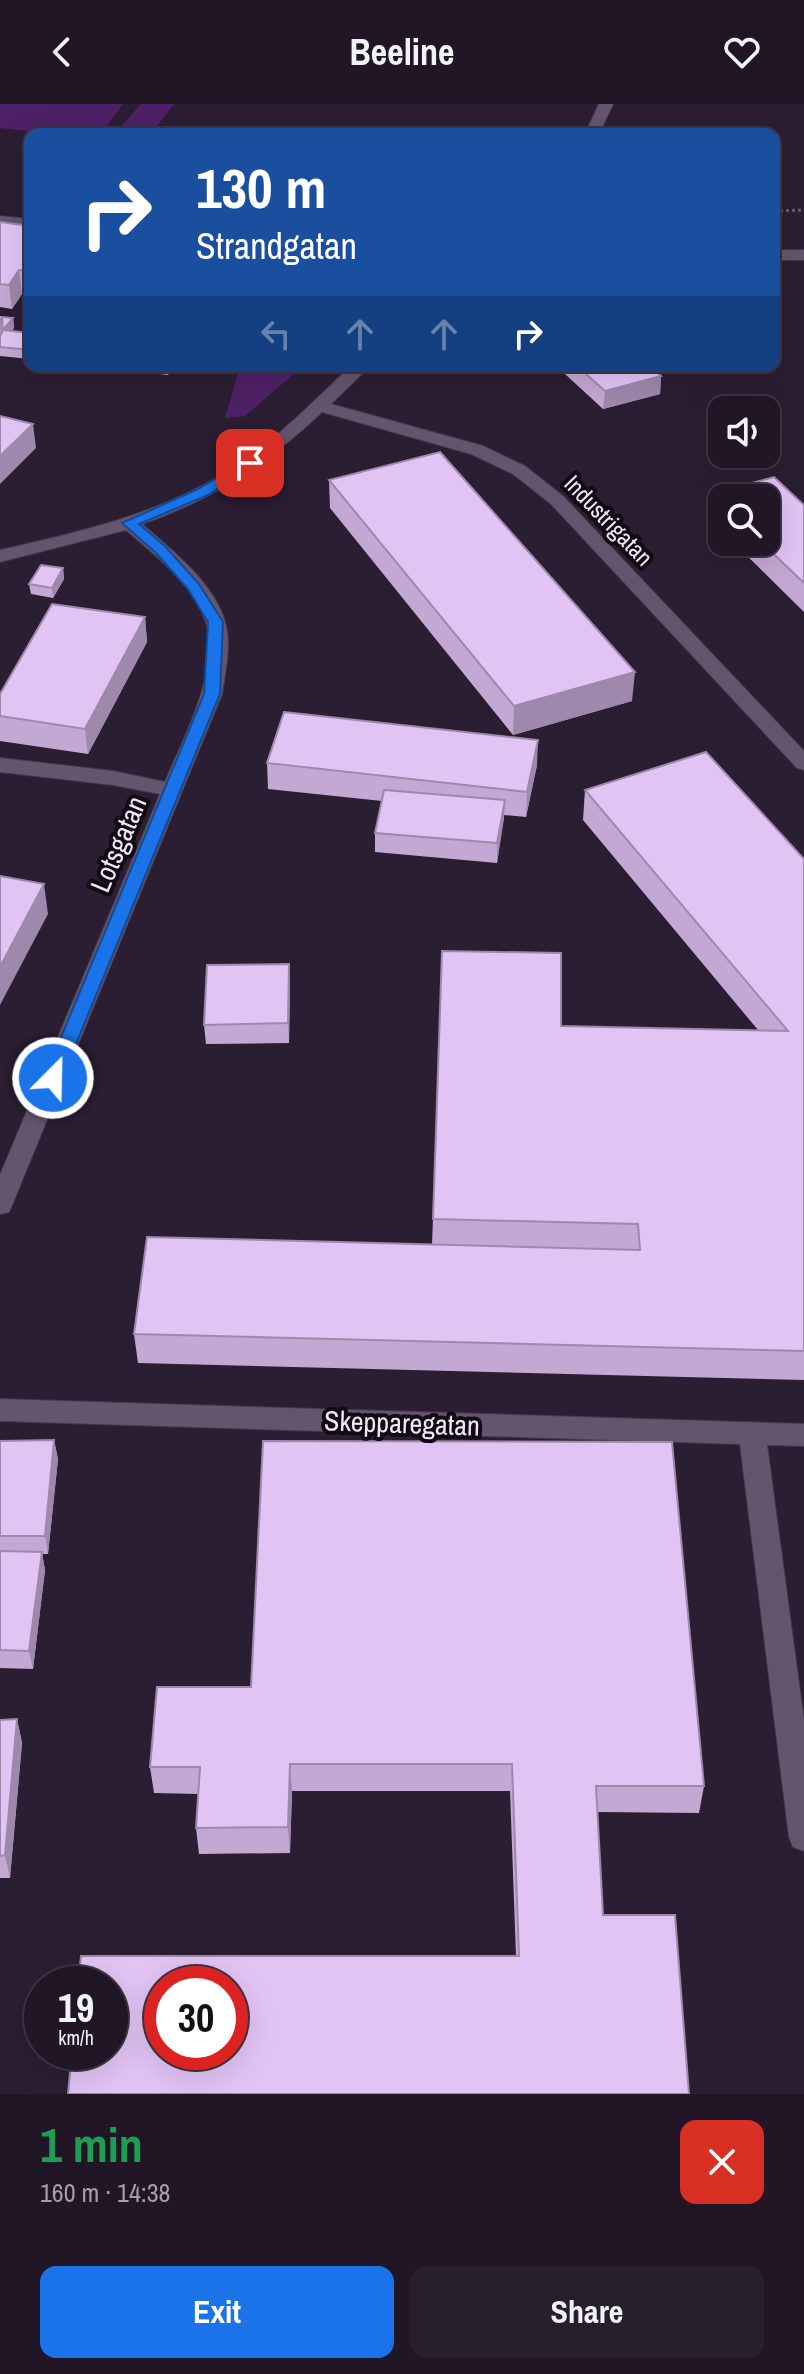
<!DOCTYPE html>
<meta charset="utf-8">
<style>
:root{--surface:#201626;--page:#281f2e;--text:#f1f3f6;--muted:#a29fa7;--line:#3d3543;--accent:#1a73e8}
body{margin:0;font-family:"Archivo Narrow",sans-serif;background:var(--page);color:var(--text);height:100vh;display:flex;flex-direction:column;font-size:30px;white-space:nowrap}
*{box-sizing:border-box;margin:0}
p{font-size:26px;color:var(--muted)}
.icon{flex:none;width:44px;height:44px;fill:none;stroke:currentColor;stroke-width:2;stroke-linecap:round;stroke-linejoin:round}
.map{position:relative;height:1990px;overflow:hidden}
.panel{display:flex;flex-direction:column;background:var(--surface);flex:1}
.panel>*{flex:none}
.banner{position:absolute;left:24px;top:24px;width:756px;height:244px;border-radius:16px;box-shadow:0 8px 32px #0002,0 0 0 2px var(--line);background:#1a4fa0;color:#fff;overflow:hidden}
.fabs{position:absolute;left:708px;top:292px;display:grid;gap:16px}
.fabs a{display:grid;place-items:center;width:72px;height:72px;border-radius:16px;background:var(--surface);box-shadow:0 8px 32px #0002,0 0 0 2px var(--line);font-size:40px}
.speed{position:absolute;left:24px;top:1862px;display:flex;gap:16px;font-size:40px;font-weight:700;text-align:center}
.speed>*{display:grid;place-content:center;width:104px;height:104px;border-radius:50%;background:var(--surface);box-shadow:0 8px 32px #0002,0 0 0 2px var(--line);line-height:1}
.speed small{font-size:20px;font-weight:400}
.speed .limit{border:12px solid #d22;background:#fff;color:#111}
.pin{position:absolute;display:grid;place-items:center;width:68px;height:68px;color:#fff;margin:-34px;border-radius:16px;box-shadow:0 4px 12px #0006}
.me{position:absolute;width:88px;margin:-44px;rotate:23deg;stroke-linejoin:round;filter:drop-shadow(0 0 6px #0008)}
.turn{display:flex;align-items:center;gap:28px;height:168px;padding:0 40px;font-size:36px}
.turn .icon{width:104px;height:104px;stroke-width:2.5}
.turn b{display:block;font-size:56px;line-height:68px}
.lanes{display:flex;align-items:center;height:76px;padding:0 40px;background:#0003;justify-content:center;gap:40px;direction:ltr}
.lanes .off{opacity:.35}
.round{display:grid;place-items:center;flex:none;width:84px;height:84px;border-radius:16px;background:var(--page)}
.headline{display:flex;align-items:center;justify-content:space-between;height:136px;padding:0 40px}
h1{font-size:48px;font-weight:800;line-height:60px;color:#1e9e55}
.cta{display:flex;gap:16px;margin-top:auto;padding:16px 40px}
.cta a{flex:1;height:92px;border-radius:16px;background:var(--accent);color:#fff;font-size:32px;font-weight:800;line-height:92px;text-align:center}
.cta a+a{background:var(--page);color:var(--text)}
header{display:flex;justify-content:space-between;align-items:center;height:104px;padding:0 40px;background:var(--surface);font-size:36px;font-weight:800}
.map>svg:first-child{display:block}
</style>
<header><svg class="icon" aria-label="back" viewBox="0 0 24 24"><path d="M15 5l-7 7 7 7"/></svg>Beeline<svg class="icon" aria-label="heart" viewBox="0 0 24 24"><path d="M12 20l-8-8c-3-5 5-10 8-4 3-6 11-1 8 4z"/></svg></header>
<div class="map">
<svg width="804" height="1990" viewBox="0 0 804 1990">
<rect width="100%" height="100%" fill="#2b1e33"/>
<path fill="#4e2166" d="M0,0H123L101,30H51L0,24Z
M141,0H174L151,30H114Z
M240,262H303L245,312L225,314Z"/>
<g fill="none" stroke-linecap="round" stroke-linejoin="round">
<defs>
<path id="minor" d="M599,0H613L599,30H585Z
M0,112L30,115V125L0,122Z
M774,146H804V156H774Z
M182,262H200V263L191,268Z
M351,262H370L331,300L483,342L525,362L563,392L804,647V666L797,664L551,400L513,370L471,350L322,308C268,359 212,396 142,420C173,447 221,484 227,527C230,548 225,570 222,590L12,1101L9,1108L0,1110V1071L160,690L113,681L0,668V654L113,667L165,678C183,635 221,566 206,518C193,480 155,451 126,426L0,458V446C85,427 173,407 246,355C284,328 317,294 351,262Z
M0,1295L804,1320V1342L767,1341L804,1617V1747L793,1743L789,1733L740,1340L0,1317Z"/>
</defs>
<use href="#minor" stroke="#44384b" stroke-width="2"/>
<path stroke="#685c6f" stroke-width="3" stroke-dasharray="3 3" stroke-linecap="butt" d="M774,107L804,106"/>
<use href="#minor" fill="#64556e" fill-rule="evenodd"/>
</g>
<path fill="#c2a8d2" d="M0,118L30,122V190H22L12,205L0,203Z
M0,212L13,214L14,224L11,227L30,229V255L0,252Z
M90,262H172L168,271Z
M566,262H650L661,272L660,290L603,305L565,270Z
M329,376L632,597L513,631L330,404Z
M711,390L804,401V508L733,438H766L722,394V428L709,415Z
M63,464L64,475L53,494L31,490L29,480Z
M145,513L147,538L88,650L0,637V590Z
M267,659L537,661L526,713L504,711L497,759L375,748V729L382,697L268,685Z
M585,686L804,755V1276L138,1259L134,1230L432,1140L433,1115L561,922L758,926L583,716Z
M290,879L289,939L206,940L204,921Z
M54,1336L58,1355L48,1450H42L45,1466L33,1565L0,1564V1337Z
M157,1583L704,1682L699,1709L597,1708L603,1811L689,1990L516,1852L510,1687H292L290,1749L199,1750L196,1724L198,1690L154,1689L150,1663Z
M17,1615L22,1639L10,1774H0V1616Z"/>
<path fill="#9e88ab" d="M19,166L22,190L12,205L9,181Z
M2,213L13,214L14,224L1,243L0,215Z
M167,262H172L168,271Z
M661,272L660,290L603,305L605,287Z
M33,320L36,344L0,380V352Z
M63,464L64,475L53,494L52,484Z
M145,513L147,538L88,650L85,625Z
M635,568L632,597L513,631L514,602Z
M538,636L537,661L526,713L527,688Z
M505,696L504,715L497,759V739Z
M44,780L48,810L0,901V863Z
M289,860L290,879L289,939L288,919Z
M54,1336L58,1355L48,1450L45,1432Z
M42,1448L45,1466L33,1565L29,1547Z
M17,1615L22,1639L10,1774L5,1751Z
M290,1660L292,1687L290,1749L288,1723Z"/>
<path fill="#e1c3f4" stroke="#9e88ab" stroke-width="2" fill-rule="evenodd" d="M0,118L30,122V167L19,166L9,181L0,180Z
M2,213L13,214L3,226Z
M3,226L30,229V246L0,243V232Z
M577,262H650L661,272L605,287Z
M0,312L33,320L0,352Z
M440,348L635,568L514,602L329,376Z
M774,373L804,401V479L761,438H766V394H722V401L711,390Z
M41,461L63,464L52,484L29,480Z
M52,500L145,513L85,625L0,612V590Z
M284,608L538,636L527,688L267,659Z
M706,648L804,755V1247L134,1230L147,1133L640,1146L638,1120L433,1115L442,847L561,849V922L788,927L585,686Z
M384,686L505,696L497,739L375,729Z
M0,772L44,780L0,863Z
M289,860L288,919L204,921L207,861Z
M54,1336L45,1432H0V1337Z
M263,1337L672,1338L704,1682H596L603,1811H675L689,1990H68L72,1948H110V1880H78L81,1852H519L512,1660H290L288,1723L196,1724L200,1663H150L157,1583H251ZM162,1880H230V1948H162Z
M0,1447L42,1448L29,1547L0,1546Z
M17,1615L5,1751L0,1752V1616Z"/>
<path fill="#1a73e8" stroke="#114b97" stroke-width="2" d="M246,357L257,359L208,391L139,420L165,442L199,480L223,518L220,590L62,974L59,978H46L44,974L204,590L208,518L188,485L155,448L122,419L198,385Z"/>
<g text-anchor="middle" dominant-baseline="central" stroke-width="8" stroke-linejoin="round" paint-order="stroke">
<g font-size="24" fill="#f0e8f6" stroke="#100b14">
<text transform="translate(609 416) rotate(46)">Industrigatan</text>
</g>
<g font-size="28" fill="#f0e8f6" stroke="#100b14">
<text transform="translate(118 740) rotate(-67)">Lotsgatan</text>
<text transform="translate(402 1319) rotate(2)">Skepparegatan</text>
</g>
</g>
</svg>
<div class="fabs">
<a><svg class="icon" aria-label="sound" viewBox="0 0 24 24"><path d="M4 9h4l5-4v14l-5-4H4zM17 9q2 3 0 6"/></svg></a>
<a><svg class="icon" aria-label="search" viewBox="0 0 24 24"><circle cx="10" cy="10" r="6"/><path d="M15 15l6 6"/></svg></a>
</div>
<div class="speed"><div>19<small>km/h</small></div><div class="limit">30</div></div>
<div class="pin" style="left:250px;top:359px;background:#d93025"><svg class="icon" aria-label="arrive" viewBox="0 0 24 24"><path d="M6 21V4h12l-3 4 3 4H6"/></svg></div>
<svg class="me" style="left:53px;top:974px" viewBox="-20 -20 40 40"><circle r="17" fill="#1a73e8" stroke="#fff" stroke-width="3"/><path d="M0-11L8 9 0 5-8 9z" fill="#fff"/></svg>
<div class="banner">
<div class="turn"><svg class="icon" aria-label="right" viewBox="0 0 24 24"><path d="M7 20v-9h11M14 6l5 5-5 5"/></svg><div><b>130 m</b>Strandgatan</div></div>
<div class="lanes"><svg class="icon off" aria-label="left" viewBox="0 0 24 24"><path d="M17 20v-9H6M10 6l-5 5 5 5"/></svg><svg class="icon off" aria-label="ahead" viewBox="0 0 24 24"><path d="M12 20V5M6 11l6-6 6 6"/></svg><svg class="icon off" aria-label="ahead" viewBox="0 0 24 24"><path d="M12 20V5M6 11l6-6 6 6"/></svg><svg class="icon" aria-label="right" viewBox="0 0 24 24"><path d="M7 20v-9h11M14 6l5 5-5 5"/></svg></div>
</div>
</div>
<section class="panel">
<div class="headline"><div><h1>1 min</h1><p>160 m · 14:38</p></div><a class="round" style="background:#d93025;color:#fff"><svg class="icon" aria-label="close" viewBox="0 0 24 24"><path d="M6 6l12 12M18 6L6 18"/></svg></a></div>
<div class="cta"><a>Exit</a><a>Share</a></div>
</section>
